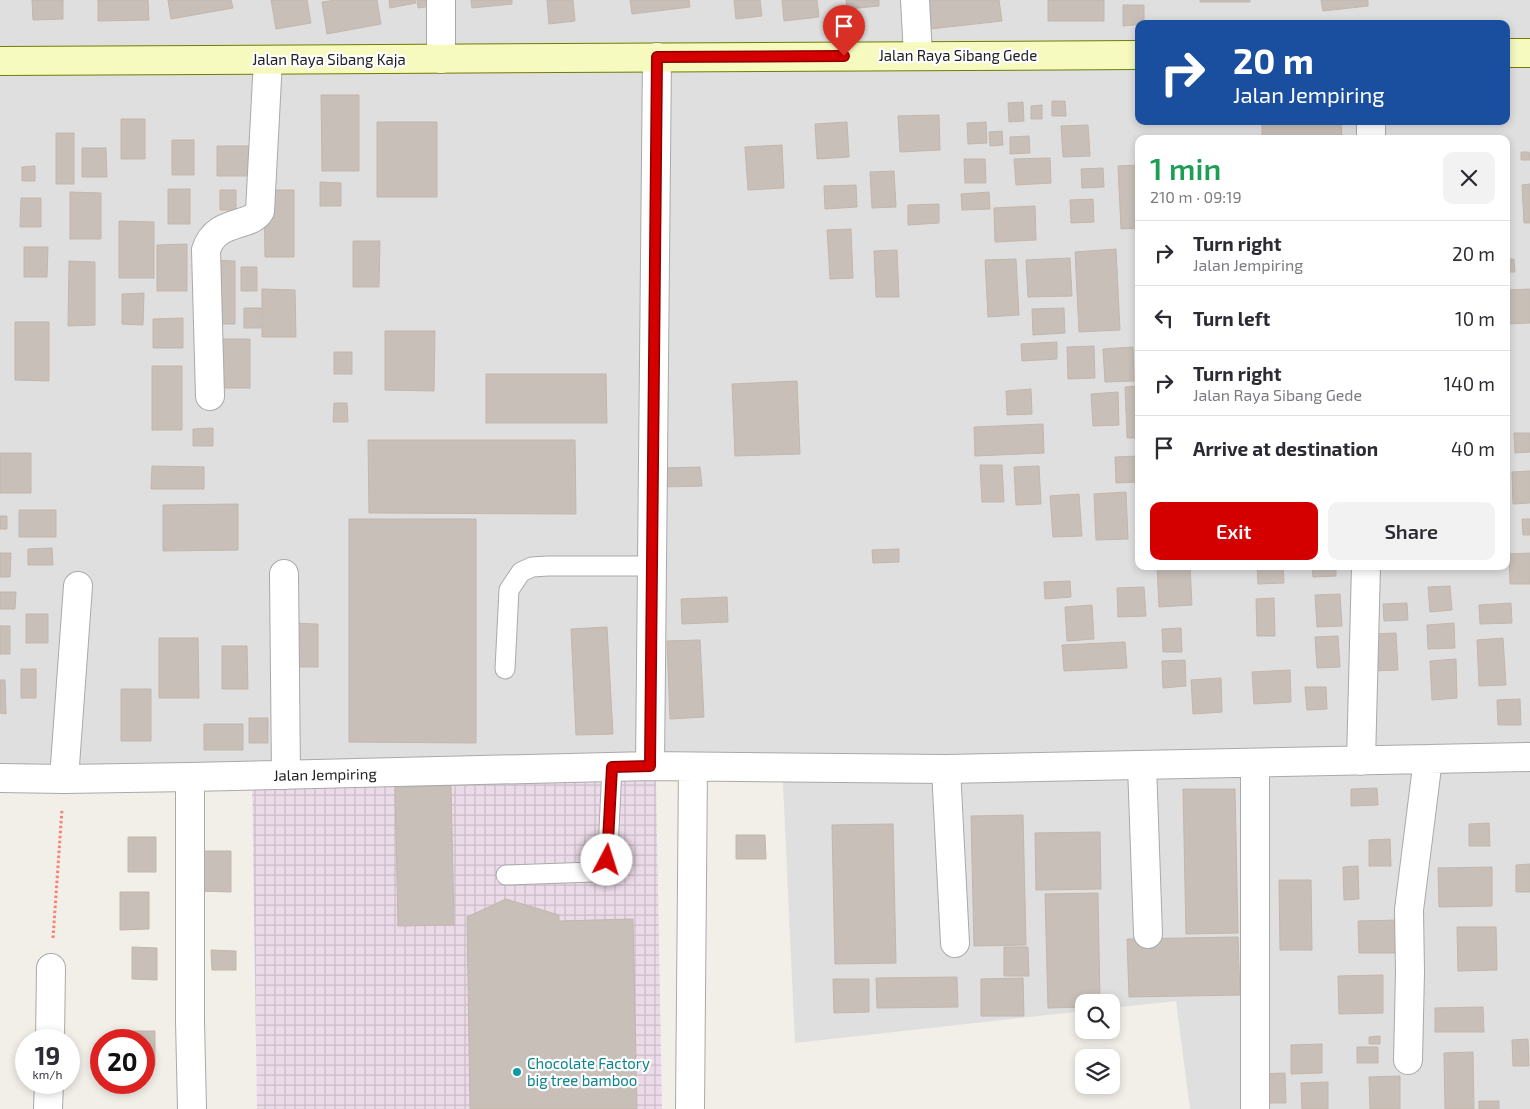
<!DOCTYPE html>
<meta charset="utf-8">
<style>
:root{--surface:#fff;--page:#f2f2f3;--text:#2b2b33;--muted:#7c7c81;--line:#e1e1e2;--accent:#d40000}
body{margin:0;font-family:"Exo 2",sans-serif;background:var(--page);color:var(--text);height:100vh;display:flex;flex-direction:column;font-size:19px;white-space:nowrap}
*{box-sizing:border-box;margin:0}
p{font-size:16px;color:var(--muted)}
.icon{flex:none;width:28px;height:28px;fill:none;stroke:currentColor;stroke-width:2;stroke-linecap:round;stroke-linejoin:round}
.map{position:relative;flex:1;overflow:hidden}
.panel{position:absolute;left:1135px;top:135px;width:375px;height:435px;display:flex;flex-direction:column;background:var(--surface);border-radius:10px;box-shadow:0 2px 8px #0003}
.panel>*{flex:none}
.guide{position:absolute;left:1135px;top:20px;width:375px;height:105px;border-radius:10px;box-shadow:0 2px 8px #0003;background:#1a4fa0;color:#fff;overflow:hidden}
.tools{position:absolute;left:1075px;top:994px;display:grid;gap:10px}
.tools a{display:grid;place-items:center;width:45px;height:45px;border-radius:10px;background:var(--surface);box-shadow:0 2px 8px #0003;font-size:25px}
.speed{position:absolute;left:15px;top:1029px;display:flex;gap:10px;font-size:25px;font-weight:700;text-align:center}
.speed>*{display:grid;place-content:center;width:65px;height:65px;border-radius:50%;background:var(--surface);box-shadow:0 2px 8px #0003;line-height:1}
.speed small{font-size:12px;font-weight:400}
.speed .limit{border:8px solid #d22;background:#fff;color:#111}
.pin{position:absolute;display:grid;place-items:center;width:42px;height:42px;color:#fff;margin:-51px -21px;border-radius:50% 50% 50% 0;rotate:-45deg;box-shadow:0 0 5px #0007}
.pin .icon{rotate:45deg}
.me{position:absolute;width:55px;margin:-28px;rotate:5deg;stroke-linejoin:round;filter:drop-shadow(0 0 4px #0008)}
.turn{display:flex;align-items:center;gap:18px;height:105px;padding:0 15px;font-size:22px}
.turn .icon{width:65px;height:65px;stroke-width:2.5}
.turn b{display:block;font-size:35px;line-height:42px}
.round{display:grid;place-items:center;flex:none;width:52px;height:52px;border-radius:10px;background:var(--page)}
.overview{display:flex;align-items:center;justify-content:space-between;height:85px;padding:0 15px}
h1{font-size:30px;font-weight:600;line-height:38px;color:#1e9e55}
.cta{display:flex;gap:10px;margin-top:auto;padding:10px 15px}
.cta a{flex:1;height:58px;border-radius:10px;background:var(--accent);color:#fff;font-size:20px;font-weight:600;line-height:58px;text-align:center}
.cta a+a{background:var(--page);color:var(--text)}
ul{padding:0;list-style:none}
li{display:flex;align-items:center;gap:15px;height:65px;padding:0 15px;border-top:1px solid var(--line)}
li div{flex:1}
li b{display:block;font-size:19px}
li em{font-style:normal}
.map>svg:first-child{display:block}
</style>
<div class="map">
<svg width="1530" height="1109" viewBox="0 0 1530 1109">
<defs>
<pattern id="industrial-grid" width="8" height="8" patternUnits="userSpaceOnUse" patternTransform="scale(1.25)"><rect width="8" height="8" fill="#ebdbe8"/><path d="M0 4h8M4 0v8" fill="none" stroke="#c9bcc7"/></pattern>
</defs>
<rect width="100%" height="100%" fill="#f2efe9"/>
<path fill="#e0dfdf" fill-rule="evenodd" d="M0,0H1530V1109H1190L1176,1001L1111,1008V1002H1084V1011L795,1043L782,763L0,771ZM1139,24H1506V121H1139ZM1139,139H1506V566H1139Z"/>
<path fill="url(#industrial-grid)" d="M656,779L662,1109H257L252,782Z"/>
<path fill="#c7bfb8" stroke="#c4b6ab" d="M32,0H63V19L33,20Z
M98,0H148L149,20L98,21Z
M168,0H231L233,8L171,19Z
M271,0H307L311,23L276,29Z
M336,0H377L381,24L327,34L322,2Z
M389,0H415L416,3L390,8Z
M417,0H437L438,5L418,8Z
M471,0H512V4L472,8Z
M547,0H573L575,21L549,24Z
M630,0H689L690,7L632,14Z
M734,0H760L762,16L736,19Z
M782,0H817L819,17L784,21Z
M846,0H879V6L847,9Z
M927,0H999L1002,21L930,29Z
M1048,0H1104V21H1048Z
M1200,0H1250V2H1200Z
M1321,0H1368V6L1323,11Z
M1123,5H1144V24L1123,26Z
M321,95H359V171H322Z
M1052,101H1065L1066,116H1052Z
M1023,102L1024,121L1009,122L1008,103Z
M1042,105V119H1031V106Z
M939,115L940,150L900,152L898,116Z
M121,119H145V159H121Z
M1262,121H1341L1342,139H1262Z
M377,122H437V197H377Z
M847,122L849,157L817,159L815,124Z
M986,122L987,143L968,144L967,123Z
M1088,125L1090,156L1063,157L1061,126Z
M1002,131L1003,145L990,146L989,132Z
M56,133H74V184H56Z
M1029,136L1030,153L1010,154V137Z
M172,140H194V175H172Z
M782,145L784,188L748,190L745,147Z
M217,146H255V176H217Z
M82,148H106L107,177H82Z
M1521,152H1529L1530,160H1521Z
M1050,158L1051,183L1016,185L1014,159Z
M964,159H985L986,183H965Z
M1139,165V228L1121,229L1118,166Z
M35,166V181H22V167Z
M1103,168L1104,187L1082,188L1081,169Z
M894,171L896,207L872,208L870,172Z
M320,182L341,183V206H320Z
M1530,184V223H1524L1522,185Z
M856,185L857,207L825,209L824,186Z
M168,189H190V224H168Z
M220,190H236V210H220Z
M264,190H294V257H265Z
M70,192L101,193V239H70Z
M989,192L990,209L962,210L961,194Z
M21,198H41V227H20Z
M1093,199L1094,222L1071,223L1070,200Z
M939,204V223L908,225V205Z
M1035,206L1036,240L995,242L994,208Z
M119,221L154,222V278H119Z
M851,229L853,278L830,279L827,230Z
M353,241H380L379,287H353Z
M187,244V291H157V245Z
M24,247H48L47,277H24Z
M1116,249L1120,330L1079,332L1075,252Z
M897,250L899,297H876L874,251Z
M1070,258L1072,296L1028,297L1026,260Z
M1016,259L1019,315L988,317L985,260Z
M1506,259H1514L1515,272H1506Z
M209,260L235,261V324H209Z
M69,261L95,262V325L68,326Z
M241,267H257V291H241Z
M262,289L295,290L296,337H262Z
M1530,289V323L1506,324V290Z
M144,293L143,325L122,324V294Z
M244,308H261V328H244Z
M1064,308L1065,333L1033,335L1032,309Z
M183,318V348H153V319Z
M15,322H49V381L15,380Z
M385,331H435L434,391L385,390Z
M212,339H250V388H213Z
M1057,342V359L1022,361L1021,344Z
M1094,346L1095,378L1068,379L1067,347Z
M1133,347L1134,381L1105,382L1103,349Z
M334,352H352V374H334Z
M152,366H182V430H152Z
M486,374H606L607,423H486Z
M797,381L800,454L735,456L732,384Z
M1139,386V438H1127L1125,387Z
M1031,389L1032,414L1007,415L1006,391Z
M1118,392L1119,425L1093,426L1091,394Z
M334,403H347L348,422H333Z
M1043,424L1044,453L975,456L974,427Z
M213,428V446H193V429Z
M1514,433H1530V452L1515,453Z
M368,440H575L576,514L369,513Z
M0,453H31V493H0Z
M1139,456V482L1116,483L1115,457Z
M980,465H1002L1004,502H982Z
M152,466L204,467V489H151Z
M1039,466L1041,504L1016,505L1014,467Z
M700,467L702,486L661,487L660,468Z
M1530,471V503L1513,504L1512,472Z
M1126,492L1128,539L1096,540L1094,494Z
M1079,494L1082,536L1053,537L1050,496Z
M238,504V550L163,551V505Z
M19,510H56V537H19Z
M0,516H7V529H0Z
M349,519H476V743L349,742Z
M1522,519H1530V535H1523Z
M52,548L53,565H28V549Z
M899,549V562L873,563L872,550Z
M0,553H11L10,577H0Z
M1530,553V584H1510L1509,554Z
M1157,566H1190L1192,605L1159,607Z
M1257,566H1283L1284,583L1258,584Z
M1312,566H1336V576L1313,577Z
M1070,581L1071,597L1045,599L1044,582Z
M1450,586L1452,610L1430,612L1428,587Z
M1144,587L1146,616L1118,617L1117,588Z
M0,592H16L15,609H0Z
M1340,594L1342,626L1317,627L1315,595Z
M727,597L728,622L682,624L681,599Z
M1274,598L1275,636H1257L1256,599Z
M1407,603L1408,620L1384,621L1383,604Z
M1511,603L1512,623L1480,624L1479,605Z
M1092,605L1094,639L1067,641L1065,607Z
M26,614H48V643H26Z
M290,623L318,624V667H291Z
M1454,623L1455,648L1428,649L1427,625Z
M0,626H10V654H0Z
M607,627L613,734L576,735L571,629Z
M1181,628L1182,652H1163L1162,629Z
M1396,633L1398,670L1372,671L1370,634Z
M1338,636L1340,667L1317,668L1315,637Z
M159,638H198L199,698H159Z
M1503,638L1506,685L1479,686L1477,640Z
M700,640L704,717L670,719L667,641Z
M1125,642L1127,668L1064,671L1062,645Z
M222,646H247L248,689H222Z
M1456,659L1457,698L1432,700L1430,661Z
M1185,660L1186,686L1163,688L1162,661Z
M21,669H36V698H21Z
M1290,670L1291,702L1254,704L1252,672Z
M1221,678L1222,712L1193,714L1191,680Z
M0,680H5L6,714L0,713Z
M1305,687H1326L1327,709L1307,710Z
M121,689H151V741H121Z
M1520,699L1521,725H1498L1497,700Z
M249,718H268V743H249Z
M204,724H243V750H204Z
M451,786L454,925L398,926L395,787Z
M1377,788L1378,805L1351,806V789Z
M1183,789H1235L1238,933L1186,934Z
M1023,815L1026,945L974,946L971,816Z
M1489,823L1490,846H1469V824Z
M893,824L896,963L835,964L832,825Z
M1100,832L1101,889L1036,890L1035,833Z
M736,835H765L766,859H736Z
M128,837H156V872H128Z
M1390,839L1391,866H1369V840Z
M195,851H231V892L195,891Z
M1530,864V892H1516V865Z
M1358,866L1359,899L1344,900L1343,867Z
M1492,867V906L1439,907L1438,868Z
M1279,880H1311L1312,950H1280Z
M120,892H149V929L120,930Z
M1098,893L1100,1002H1084V1007L1048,1008L1045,894Z
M506,899L559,915V921L633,919L637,1109H470L467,917Z
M1400,920L1401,953H1359L1358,921Z
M1457,927H1496L1497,970L1458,971Z
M1238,937L1240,995L1129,997L1127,939Z
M132,947L157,948V980L132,979Z
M1004,947H1028L1029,976H1004Z
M211,950L236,951V970H212Z
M1383,975V1013L1339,1014L1338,976Z
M957,977L958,1007L877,1008L876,978Z
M1023,978L1024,1016H981V979Z
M833,979H869V1012L834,1013Z
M1483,1007L1484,1032H1435V1008Z
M131,1031H155V1066H144V1040H131Z
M1380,1036V1044H1369V1037Z
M1528,1039L1529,1066H1513L1512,1040Z
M1322,1044V1073L1291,1074V1045Z
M1357,1047H1378V1063H1357Z
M1473,1052L1474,1109H1445L1444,1053Z
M1285,1073L1286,1103H1260L1259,1074Z
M1400,1076V1109H1370L1369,1077Z
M1328,1082V1109H1302L1301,1083Z
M1479,1101H1499V1109H1479Z"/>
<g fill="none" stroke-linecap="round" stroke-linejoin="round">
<defs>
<path id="lane" d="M505,669L509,590L521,572L532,567L548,566H652
M506,875L593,872C606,867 606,863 608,850L612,767"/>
<path id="street" d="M915,0L918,55
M441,59V0
M1371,121V139
M210,396L206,250C216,218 251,228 260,211L268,60
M284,574L286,775
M1361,761L1366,566
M1255,763V1109
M1142,765L1148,934
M650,766L657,57
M946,769L955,943
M190,777V1021L192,1109
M0,778L64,779L190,777L650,766L946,769L1530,757
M64,779L78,586
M50,1040L51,968
M1408,1060L1410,972L1409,910L1428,759
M48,1109L49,1082
M690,1109L693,767"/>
<path id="secondary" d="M1506,53H1530
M0,61L1139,55"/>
</defs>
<use href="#lane" stroke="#a9a9a9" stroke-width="21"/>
<use href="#street" stroke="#a9a9a9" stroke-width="30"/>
<use href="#secondary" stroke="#707d05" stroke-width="30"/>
<path stroke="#fa8072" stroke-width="3" stroke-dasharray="2.5 2.5" stroke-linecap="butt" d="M53,938L62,809"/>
<use href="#lane" stroke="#fff" stroke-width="19"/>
<use href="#street" stroke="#fff" stroke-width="28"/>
<use href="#secondary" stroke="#f7fabf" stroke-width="28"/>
</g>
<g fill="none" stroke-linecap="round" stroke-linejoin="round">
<defs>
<path id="route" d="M607,860L612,767L650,766L657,57L844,56"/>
</defs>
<use href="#route" stroke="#8a0000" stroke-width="12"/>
<use href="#route" stroke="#d40000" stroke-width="9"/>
</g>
<circle fill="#0f9aa8" stroke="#fff" stroke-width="2" cx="517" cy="1072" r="5"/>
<g text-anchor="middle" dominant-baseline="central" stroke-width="4.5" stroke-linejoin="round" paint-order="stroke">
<g font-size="15" fill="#222" stroke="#fff">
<text x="958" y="55">Jalan Raya Sibang Gede</text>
<text x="329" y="59">Jalan Raya Sibang Kaja</text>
<text transform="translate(325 774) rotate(-1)">Jalan Jempiring</text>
</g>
<g font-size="15" fill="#0d838f" stroke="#fff" text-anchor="start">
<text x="527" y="1063">Chocolate Factory<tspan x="527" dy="17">big tree bamboo</tspan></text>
</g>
</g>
</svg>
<div class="tools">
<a><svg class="icon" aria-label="search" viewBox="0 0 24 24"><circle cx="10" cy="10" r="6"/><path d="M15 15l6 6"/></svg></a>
<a><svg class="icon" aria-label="layers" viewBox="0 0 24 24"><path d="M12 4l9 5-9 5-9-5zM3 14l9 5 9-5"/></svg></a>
</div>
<div class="speed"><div>19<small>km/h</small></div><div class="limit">20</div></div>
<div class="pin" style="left:844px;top:56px;background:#d93025"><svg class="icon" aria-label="arrive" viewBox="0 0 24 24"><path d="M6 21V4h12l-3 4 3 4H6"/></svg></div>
<svg class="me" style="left:607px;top:860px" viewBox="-20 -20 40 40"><circle r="19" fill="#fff"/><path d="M0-13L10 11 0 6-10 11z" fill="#d40000"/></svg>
<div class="guide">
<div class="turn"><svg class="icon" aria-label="right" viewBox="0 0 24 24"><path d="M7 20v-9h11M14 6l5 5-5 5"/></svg><div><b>20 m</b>Jalan Jempiring</div></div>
</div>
<section class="panel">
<div class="overview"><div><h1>1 min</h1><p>210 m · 09:19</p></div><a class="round"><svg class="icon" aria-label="close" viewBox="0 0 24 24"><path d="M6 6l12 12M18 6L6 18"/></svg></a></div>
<ul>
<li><svg class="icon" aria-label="right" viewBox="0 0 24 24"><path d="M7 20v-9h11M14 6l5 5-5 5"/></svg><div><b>Turn right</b><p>Jalan Jempiring</p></div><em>20 m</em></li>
<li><svg class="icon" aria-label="left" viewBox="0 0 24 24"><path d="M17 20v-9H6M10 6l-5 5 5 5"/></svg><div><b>Turn left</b></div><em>10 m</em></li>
<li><svg class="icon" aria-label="right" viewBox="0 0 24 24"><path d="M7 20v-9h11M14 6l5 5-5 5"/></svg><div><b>Turn right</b><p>Jalan Raya Sibang Gede</p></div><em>140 m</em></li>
<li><svg class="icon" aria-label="arrive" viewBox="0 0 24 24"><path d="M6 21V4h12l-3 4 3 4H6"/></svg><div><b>Arrive at destination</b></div><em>40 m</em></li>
</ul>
<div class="cta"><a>Exit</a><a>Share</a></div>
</section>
</div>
